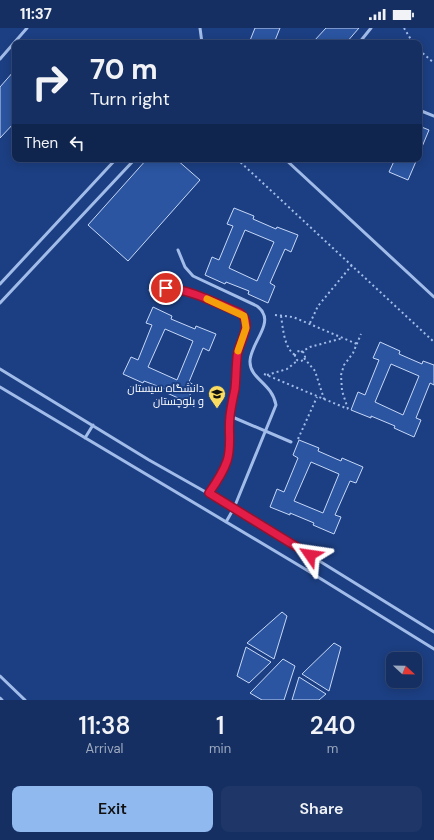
<!DOCTYPE html>
<meta charset="utf-8">
<style>
:root{--surface:#152f62;--page:#1e3768;--text:#f1f3f6;--muted:#9da9be;--line:#344a77;--accent:#90b9f0}
body{margin:0;font-family:"DM Sans",Cairo,sans-serif;background:var(--page);color:var(--text);height:100vh;display:flex;flex-direction:column;font-size:15px;white-space:nowrap}
*{box-sizing:border-box;margin:0}
p{font-size:13px;color:var(--muted)}
.icon{flex:none;width:22px;height:22px;fill:none;stroke:currentColor;stroke-width:2;stroke-linecap:round;stroke-linejoin:round}
.map{position:relative;height:672px;overflow:hidden}
.sheet{display:flex;flex-direction:column;background:var(--surface);flex:1}
.sheet>*{flex:none}
.guide{position:absolute;left:12px;top:12px;width:410px;height:122px;border-radius:8px;box-shadow:0 2px 10px #0003,0 0 0 1px var(--line);background:#152f62;color:var(--text);overflow:hidden}
.needle{width:26px;rotate:112deg}
.buttons{position:absolute;left:386px;top:624px;display:grid;gap:8px}
.buttons a{display:grid;place-items:center;width:36px;height:36px;border-radius:8px;background:var(--surface);box-shadow:0 2px 10px #0003,0 0 0 1px var(--line);font-size:20px}
.pin{position:absolute;display:grid;place-items:center;width:34px;height:34px;color:#fff;margin:-17px;border:2px solid #fff;border-radius:50%;box-shadow:0 1px 4px #0007}
.me{position:absolute;width:44px;margin:-22px;rotate:302deg;stroke-linejoin:round;filter:drop-shadow(0 0 3px #0008)}
.turn{display:flex;align-items:center;gap:14px;height:84px;padding:0 12px;font-size:18px}
.turn .icon{width:52px;height:52px;stroke-width:2.5}
.turn b{display:block;font-size:28px;line-height:34px}
.then{display:flex;align-items:center;height:38px;padding:0 12px;background:#0003;gap:8px;font-size:15px}
.eta{display:flex;justify-content:space-evenly;align-items:center;height:68px;text-align:center}
.eta b{font-size:24px;font-weight:600;line-height:28px}
.cta{display:flex;gap:8px;margin-top:auto;padding:8px 12px}
.cta a{flex:1;height:46px;border-radius:8px;background:var(--accent);color:#111;font-size:16px;font-weight:600;line-height:46px;text-align:center}
.cta a+a{background:var(--page);color:var(--text)}
.status{display:flex;justify-content:space-between;align-items:center;height:28px;padding:0 20px;background:var(--surface);direction:ltr}
.status svg{height:11px;fill:currentColor}
.map>svg:first-child{display:block}
</style>
<div class="status"><b>11:37</b><svg viewBox="0 0 49 12"><path d="M0 12V9h3v3zM5 12V6h3v6zM10 12V3h3v9zM15 12V0h3v12zM26 1h20v11H26zM47 4h2v5h-2z"/></svg></div>
<div class="map">
<svg width="434" height="672" viewBox="0 0 434 672">
<rect width="100%" height="100%" fill="#1c3f83"/>
<path fill="#2b55a1" stroke="#c7d8f8" fill-rule="evenodd" d="M255,0H280L274,15H249Z
M326,0H359L346,15H315L314,13Z
M14,43L15,94L0,110V59Z
M419,98L429,102L419,126Z
M147,131H176L200,152L128,233L88,197Z
M395,131H417L408,152L389,144Z
M234,180L254,188L253,191L276,201L277,199L298,207L291,224L285,221L270,255L275,258L268,275L248,266L249,263L226,254L225,256L205,247L212,229L219,232L233,198L227,196ZM245,202L274,214L257,253L229,240Z
M153,279L172,288L171,291L195,301L196,298L216,306L209,323L203,320L189,354L194,357L187,374L167,365L168,362L144,353L143,355L123,346L131,329L138,332L152,297L146,295ZM165,301L193,313L177,352L148,339Z
M380,314L400,323L399,326L422,336L423,333L434,337V357L430,355L416,390L421,392L414,409L394,400L395,398L371,388V390L351,382L358,364L365,367L379,332L373,330ZM391,336L419,348L403,387L375,374Z
M299,412L319,420L318,423L341,433L342,430L363,439L356,455L350,453L335,487L341,489L334,506L313,497L314,495L290,485V487L270,479L277,461L284,464L298,430L293,427ZM311,434L339,446L323,485L294,473Z
M282,584L287,588L274,631L247,615Z
M334,615L341,619L329,663L302,646Z
M246,619L271,634L249,655L237,648Z
M283,631L295,638L284,672H262L250,665Z
M299,649L326,666L319,672H292Z"/>
<g fill="none" stroke-linecap="round" stroke-linejoin="round">
<path stroke="#a2bcea" stroke-width="2" stroke-dasharray="2 3" stroke-linecap="butt" d="M404,0L413,15
M419,22L434,35
M237,131L434,314
M275,287L293,289L357,316
M281,288C283,300 284,320 295,327
M310,295L318,278L352,237
M295 328a5 5 0 1 1 10 0a5 5 0 1 1-10 0Z
M301,324L310,319L343,310
M304,330L315,343L324,371
M264,346L348,381
M267,347L287,341L297,333
M348,381L342,363L341,347L344,337L353,325L361,306
M298,411L317,369"/>
<path stroke="#a2bcea" stroke-width="3" d="M200,0L202,15
M359,15L371,0
M0,31L27,0
M419,82L434,88
M285,131L434,269
M178,222L185,239L193,248L257,278C259,280 262,282 263,285C271,298 249,319 250,334C250,351 272,355 276,377L234,480L226,494
M0,256L116,131
M150,262C187,258 207,271 240,285C254,296 237,316 237,330C236,340 236,351 235,361C233,370 231,379 230,388C228,403 232,419 227,433C223,445 216,455 209,465
M0,275L135,131
M0,341L149,432L234,480L434,604
M0,359L305,541L434,621
M230,388L291,414
M85,410L93,397
M0,648L25,672
M0,670L2,672"/>
</g>
<g fill="none" stroke-linecap="round" stroke-linejoin="round">
<defs>
<path id="route" d="M166,260C193,262 215,275 240,285C255,296 237,316 237,330C236,340 236,351 235,361C233,370 231,379 230,388C228,403 232,419 227,433C223,445 216,455 209,465L310,527"/>
</defs>
<use href="#route" stroke="#92132f" stroke-width="10"/>
<use href="#route" stroke="#e11d48" stroke-width="7"/>
<path stroke="#f59e0b" stroke-width="7" d="M207,271L244,288L246,300L238,323"/>
</g>
<defs>
<symbol id="university-pin" viewBox="-11 -11 22 30"><path d="M0 17L-7.5 6A9.5 9.5 0 1 1 7.5 6Z" fill="#fadc60" stroke="#1c3f83"/><path d="M0-5L7-2L0 1L-7-2ZM-4 1L0 2.5L4 1V4Q0 6-4 4Z" fill="#111"/></symbol>
</defs>
<g fill-rule="evenodd">
<use href="#university-pin" x="207" y="356" width="20" height="27"/>
</g>
<g text-anchor="middle" dominant-baseline="central" stroke-width="4" stroke-linejoin="round" paint-order="stroke">
<g font-size="11" fill="#fff" stroke="#1c3f83" text-anchor="end">
<text x="204" y="360">دانشگاه سیستان<tspan x="204" dy="13">و بلوچستان</tspan></text>
</g>
</g>
</svg>
<div class="buttons">
<a><svg class="needle" viewBox="-14 -14 28 28"><path d="M0-13l5 13h-10z" fill="#e53935"/><path d="M0 13l5-13h-10z" fill="#9da9be"/></svg></a>
</div>
<div class="pin" style="left:166px;top:260px;background:#d93025"><svg class="icon" aria-label="arrive" viewBox="0 0 24 24"><path d="M6 21V4h12l-3 4 3 4H6"/></svg></div>
<svg class="me" style="left:310px;top:527px" viewBox="-20 -20 40 40"><path d="M0-17L14 15 0 8-14 15z" fill="#e11d48" stroke="#fff" stroke-width="4"/></svg>
<div class="guide">
<div class="turn"><svg class="icon" aria-label="right" viewBox="0 0 24 24"><path d="M7 20v-9h11M14 6l5 5-5 5"/></svg><div><b>70 m</b>Turn right</div></div>
<div class="then">Then<svg class="icon" aria-label="left" viewBox="0 0 24 24"><path d="M17 20v-9H6M10 6l-5 5 5 5"/></svg></div>
</div>
</div>
<section class="sheet">
<div class="eta">
<div><b>11:38</b><p>Arrival</p></div>
<div><b>1</b><p>min</p></div>
<div><b>240</b><p>m</p></div>
</div>
<div class="cta"><a>Exit</a><a>Share</a></div>
</section>
